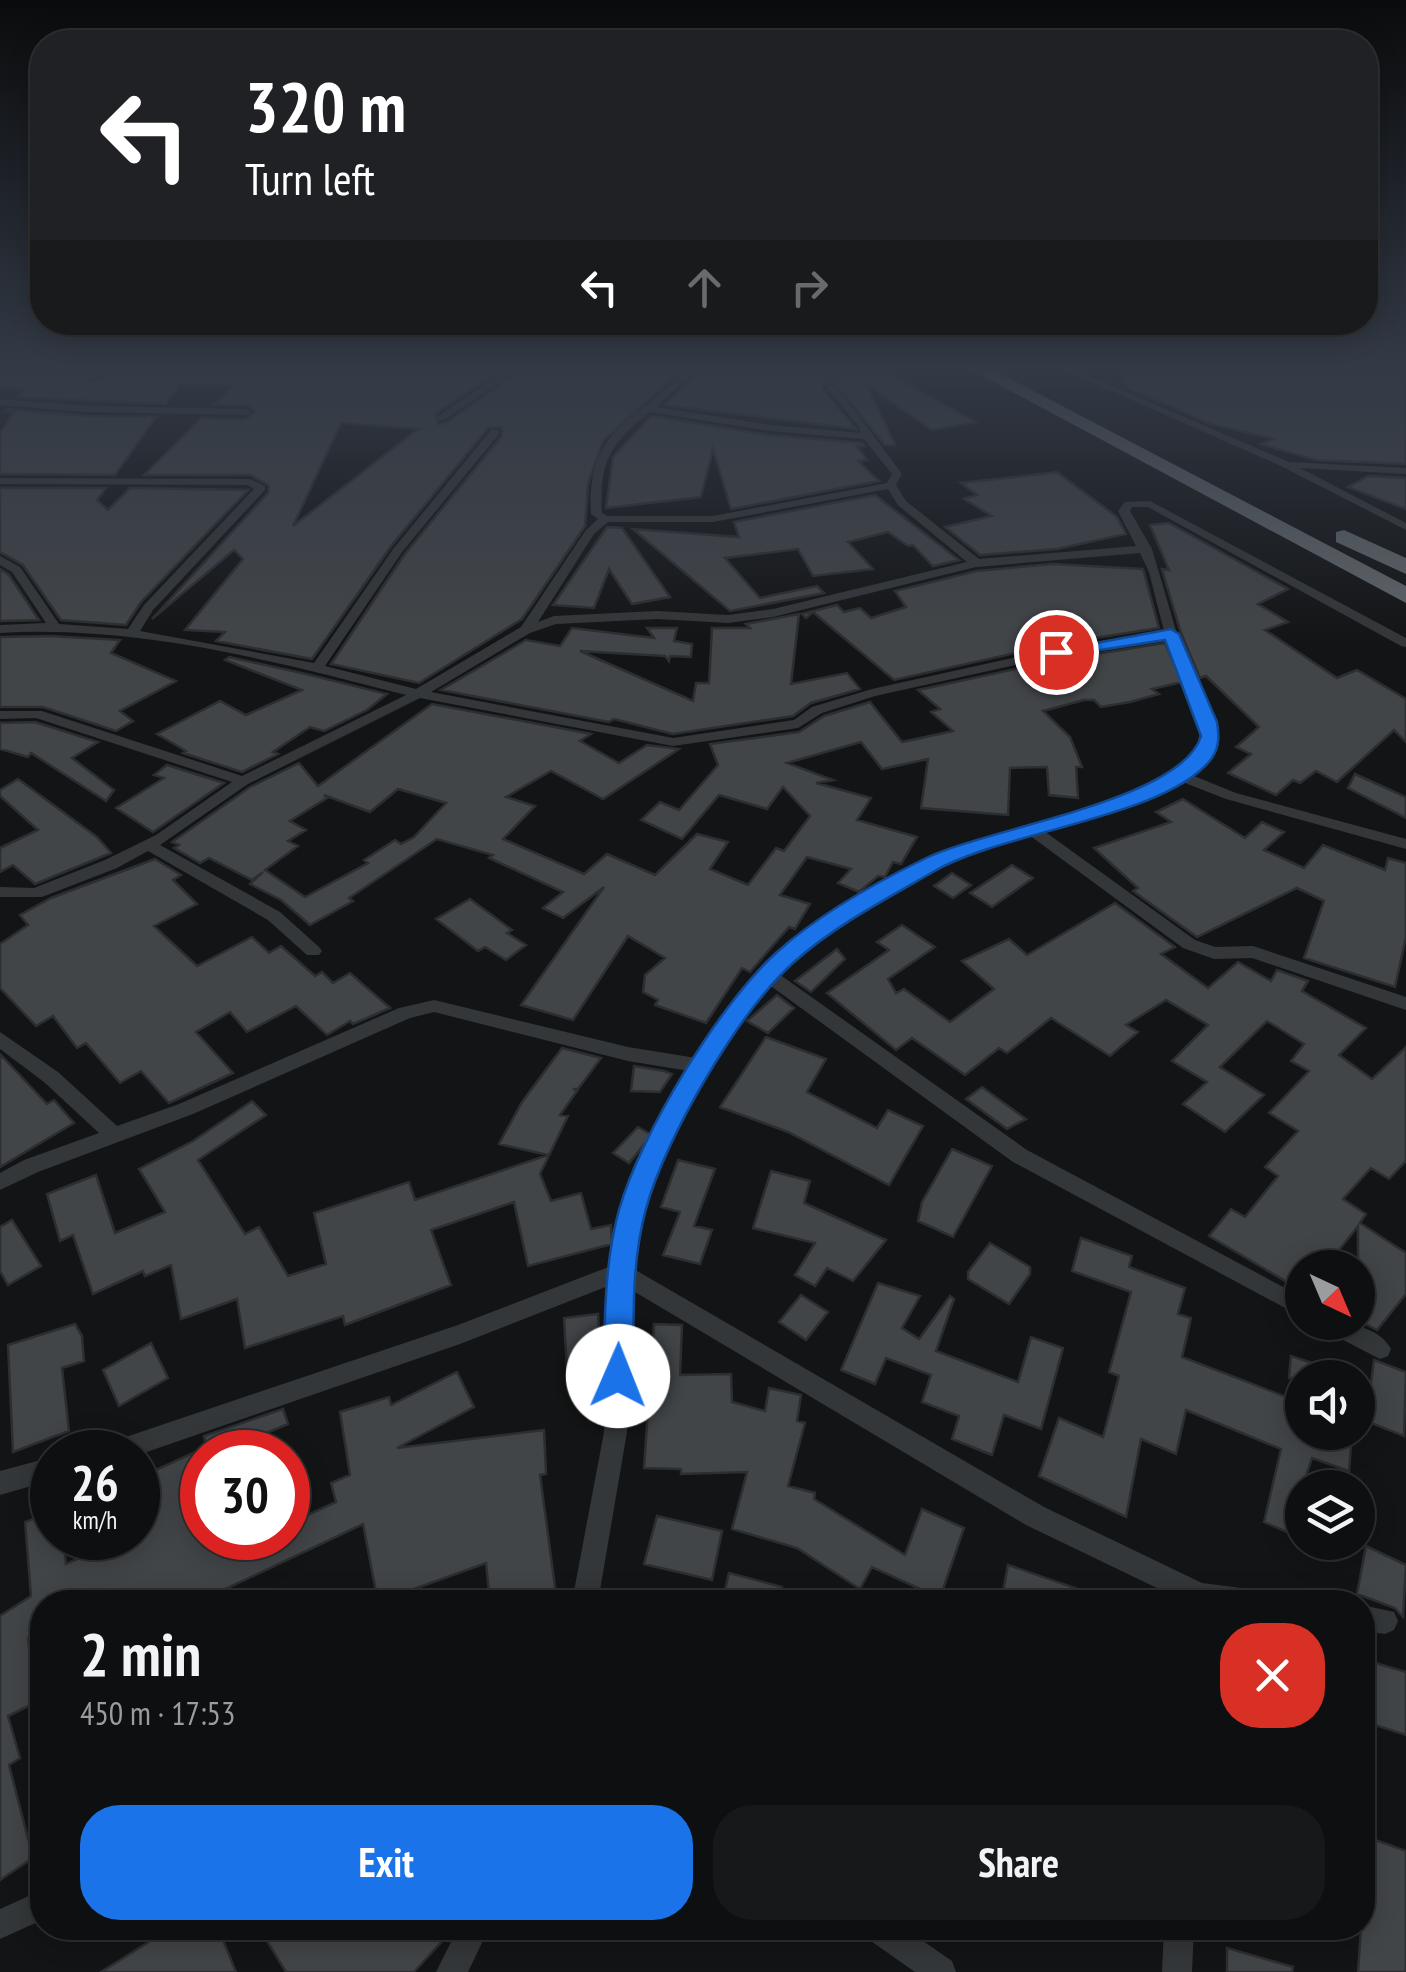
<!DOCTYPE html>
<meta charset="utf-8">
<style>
:root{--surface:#0e0f10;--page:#171819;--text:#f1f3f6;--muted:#9b9c9f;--line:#2e2f30;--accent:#1a73e8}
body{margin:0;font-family:"PT Sans Narrow",sans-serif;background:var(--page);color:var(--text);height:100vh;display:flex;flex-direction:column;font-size:38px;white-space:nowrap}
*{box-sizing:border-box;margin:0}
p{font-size:32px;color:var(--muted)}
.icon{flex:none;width:55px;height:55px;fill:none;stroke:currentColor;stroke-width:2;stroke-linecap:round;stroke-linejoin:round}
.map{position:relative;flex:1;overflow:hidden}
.sheet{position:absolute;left:30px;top:1590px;width:1345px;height:350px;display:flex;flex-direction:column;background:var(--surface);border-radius:40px;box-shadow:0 5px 25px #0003,0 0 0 2px var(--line)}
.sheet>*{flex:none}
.top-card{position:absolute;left:30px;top:30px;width:1348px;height:305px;border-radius:40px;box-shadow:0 5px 25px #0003,0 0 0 2px var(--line);background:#202124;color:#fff;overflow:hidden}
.needle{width:65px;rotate:136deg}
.tools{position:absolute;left:1285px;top:1250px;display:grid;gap:20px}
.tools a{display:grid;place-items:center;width:90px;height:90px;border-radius:50%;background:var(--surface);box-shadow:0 5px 25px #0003,0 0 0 2px var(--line);font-size:50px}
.speed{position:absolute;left:30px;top:1430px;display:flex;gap:20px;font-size:50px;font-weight:700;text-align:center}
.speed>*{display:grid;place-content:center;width:130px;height:130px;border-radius:50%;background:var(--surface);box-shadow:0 5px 25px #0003,0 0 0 2px var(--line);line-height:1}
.speed small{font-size:25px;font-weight:400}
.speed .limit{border:15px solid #d22;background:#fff;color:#111}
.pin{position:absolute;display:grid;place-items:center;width:85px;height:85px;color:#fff;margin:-42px;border:5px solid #fff;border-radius:50%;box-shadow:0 2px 10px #0007}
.me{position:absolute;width:110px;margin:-55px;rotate:1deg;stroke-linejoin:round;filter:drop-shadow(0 0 8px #0008)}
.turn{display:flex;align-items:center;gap:35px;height:210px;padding:0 50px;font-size:45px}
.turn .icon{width:130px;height:130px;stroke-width:2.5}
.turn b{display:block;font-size:70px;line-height:85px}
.lanes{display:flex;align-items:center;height:95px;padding:0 50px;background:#0003;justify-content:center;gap:50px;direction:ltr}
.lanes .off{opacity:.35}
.round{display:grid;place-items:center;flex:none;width:105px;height:105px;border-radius:40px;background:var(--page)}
.head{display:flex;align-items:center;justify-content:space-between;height:170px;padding:0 50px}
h1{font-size:60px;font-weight:700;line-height:75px}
.primary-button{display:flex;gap:20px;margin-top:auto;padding:20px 50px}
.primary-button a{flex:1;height:115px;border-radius:40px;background:var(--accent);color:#fff;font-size:40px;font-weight:700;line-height:115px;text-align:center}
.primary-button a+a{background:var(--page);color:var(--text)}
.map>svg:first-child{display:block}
</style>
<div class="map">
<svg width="1406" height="1972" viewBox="0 0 1406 1972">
<rect width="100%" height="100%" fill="#131415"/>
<path fill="#424548" stroke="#2d2e31" stroke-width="2.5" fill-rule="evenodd" d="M93,367L86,374L90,382L98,381L114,367H505L436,413L438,424L446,423L526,367L680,371L603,441L588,484L585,526L522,619L419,683L331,664L405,554L502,436V427L488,428L391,546L312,659L216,641L225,632L185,630L243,559L234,550L152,619L268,493L269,486L250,475H144L201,418L246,419L255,411L246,405H214L234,385H179L166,404L18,397L25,389L0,387V376L9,368ZM341,423L418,429L293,526Z
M721,367L770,371L876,367L976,422L932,430L867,385L895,445H885L833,381L823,385V389L856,429L664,405L699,373Z
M1177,367H1406V464L1316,460L1261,444L1274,439L1211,424L1127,388L1118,372Z
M7,409L87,416L156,417L115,475L0,474V433L14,412H4Z
M651,416L769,435L862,443L865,446H857L867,460L858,461L879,481L731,509L713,449L701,497L606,508L613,457Z
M1057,472L1117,517L1126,534L1057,549L980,555L945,527L992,516L964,499L977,495L961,483Z
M1368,476L1406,478V509L1348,487Z
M0,488H106L97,500L108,510L130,488L248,490L141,602L126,625L61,620L23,565L0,552Z
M875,495L959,560L933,566L913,545L908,546L888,532L848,542L873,569L813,576L798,549L725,558L760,598L817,586L824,593L730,611L633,529L739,537L734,522Z
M1169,523L1288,589L1258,604L1288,622L1265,630L1337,678L1357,670L1406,699V742L1394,730L1337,782L1316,771L1300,783L1293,780L1276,795L1228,773L1251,754L1236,747L1259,727L1206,676L1200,678L1181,633L1162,569L1169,570L1150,525Z
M607,527L622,528L670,597L632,604L609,569L594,608L553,605Z
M1052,564L1143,569L1159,628L1056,644L894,680L813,612L806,618L802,614L837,605L844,612L860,608L871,618L906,607L895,591L977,571Z
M0,569L9,575L39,620L0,621Z
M799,614L791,684L847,673L860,689L811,703L793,716L673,734L614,719L609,722L441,690L526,640L560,646L572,628L654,638L647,628H677L674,641L692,644L691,657L670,656L669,661L665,656L580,651L693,701L696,683H709L712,628H750L746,624Z
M51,636L120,640L111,653L176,681L120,711L133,721L116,731L43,707H0V637Z
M1165,643L1182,682L1152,689L1159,694L1130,702L1101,707L1094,700H1084L1043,711L1070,737L1082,767H1076L1078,798L1049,795L1047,767L1010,768L1008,815L921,808L928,759L882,769L861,742L787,763L833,780L816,783L871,798L857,820L917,837L901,864L893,862L885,877L878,876L859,892L838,883L851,869L807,857L780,895L810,904L795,929L789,927L750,972L742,968L706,1023L655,1005L658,1000L643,992L645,975L665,958L628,936L573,1020L521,1005L604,887L563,918L543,908L563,892L489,858L493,855L437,839L349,898L353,901L310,925L281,900L250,884L263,872L252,880L209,858L200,863L174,848L179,845L172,842L250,787L299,763L318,786L432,704L591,734L580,741L619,763L647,745L679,749L603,799L551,771L506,797L535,806L503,839L584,874L607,854L655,875L697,834L728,842L710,869L748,885L776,848L784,851L810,816L783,787L767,809L719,795L682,839L641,820L660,802L679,810L718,765L710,744L799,732L824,716L870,702L902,742L953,731L931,712L940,709L918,690L1058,660ZM398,789L446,803L414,837L401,844L395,840L364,860L368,863L305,897L265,870L298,846L288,841L306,830L290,821L327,798L324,795L370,812Z
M229,657L306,674L387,694L367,710L324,731L310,727L273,752L278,754L242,772L183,753L186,751L157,734L220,701L246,715L302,690L225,660Z
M35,722L98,742L72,758L114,790L106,801L31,753L28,757L0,749V723Z
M167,765L224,783L153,832L116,808L164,778L154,775Z
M1355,774L1406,797V818L1348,788Z
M18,779L97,837L111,853L35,884L13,865L0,872V848L38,830L0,796V790Z
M1183,799L1245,838L1262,822L1284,832L1264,850L1304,868L1323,845L1385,870L1388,858L1406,863V937L1395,987L1304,958L1324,901L1297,888L1197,937L1133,891L1138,888L1094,848L1171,822L1156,812Z
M155,859L181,875L173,880L197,904L154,926L197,966L252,937L269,953L281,946L315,976L322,972L333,983L350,973L390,1008L353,1024L350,1021L327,1035L296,1006L247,1032L230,1012L196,1032L233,1073L169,1103L141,1071L120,1083L86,1043L77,1048L53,1016L36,1026L0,988V944L28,925L20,915L51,898Z
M1012,865L1033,878L992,907L970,893Z
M952,873L971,885L953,898L934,886Z
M470,899L512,930L507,933L526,945L506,960L485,947L478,951L436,919Z
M1115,903L1175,947L1161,954L1208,988L1238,962L1271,981L1277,970L1308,981L1302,991L1366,1028L1339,1055L1372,1079L1406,1047V1161L1389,1179L1371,1168L1343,1199L1366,1214L1360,1223L1406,1253V1294L1377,1330L1358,1320V1226L1325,1268H1302V1291L1209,1236L1231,1209L1245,1217L1278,1176L1265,1167L1298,1131L1269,1113L1309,1071L1291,1061L1304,1044L1267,1021L1220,1067L1264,1095L1225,1132L1183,1104L1207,1082L1172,1061L1208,1025L1166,1000L1126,1025L1138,1032L1110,1056L1051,1018L1007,1053L999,1048L965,1075L912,1038L896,1050L827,993L889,950L877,942L902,925L935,947L888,979L896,993L904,989L950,1022L994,989L962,961L1009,939L1027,955Z
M837,949L845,959L811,992L795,981Z
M777,995L794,1008L768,1033L747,1021Z
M766,1037L826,1059L807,1092L877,1128L888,1110L923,1126L889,1185L788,1132L720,1107Z
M562,1048L601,1058L578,1089H573L577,1091L560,1115L568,1116L540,1174L551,1201L581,1193L591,1229L611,1225L612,1244L528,1266L514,1202L431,1230L451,1285L345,1325L343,1316L245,1348L237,1299L181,1319L171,1265L145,1276L143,1271L93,1294L73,1235L60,1241L47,1194L96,1175L115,1233L165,1212L139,1169L193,1141L252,1101L266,1115L198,1160L245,1234L259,1227L288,1276L326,1264L314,1213L409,1182L415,1200L548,1155L499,1144L522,1102Z
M0,1054L47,1104L54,1100L74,1123L0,1167Z
M634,1066L664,1071L672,1074L660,1092L631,1091Z
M982,1087L1026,1119L1007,1129L966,1099Z
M638,1127L652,1135L629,1163L613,1153Z
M952,1149L992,1166L953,1237L918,1221L922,1202Z
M678,1160L715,1169L694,1226L712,1230L700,1264L663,1255L680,1212L661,1207Z
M771,1171L810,1181L804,1203L886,1240L853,1281L827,1268L815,1286L795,1275L815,1243L753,1228Z
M12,1220L41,1266L8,1285L0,1271V1227Z
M1081,1238L1132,1256L1129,1267L1185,1288L1178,1314L1191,1318L1182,1357L1302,1403V1432H1352L1349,1471L1312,1458L1302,1488L1296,1536L1264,1522L1281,1449L1186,1410L1176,1454L1141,1439L1126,1517L1039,1476L1059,1418L1103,1437L1119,1376L1109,1372L1131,1292L1072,1271Z
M990,1243L1030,1267V1274L1009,1304L968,1279V1272Z
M878,1283L920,1296L902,1328L919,1339L950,1296L954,1299L936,1351L1018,1382L1031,1337L1063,1348L1041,1429L1004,1415L992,1455L952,1439L959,1416L922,1402L931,1375L886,1358L875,1384L841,1370Z
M801,1295L828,1312L806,1340L779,1322Z
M598,1314L602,1384L568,1388L564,1318Z
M75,1324L82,1336L84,1361L62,1368L69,1431L13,1452L8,1345Z
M654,1324L682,1325L680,1375L731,1374L732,1402L765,1411L769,1388L801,1395L797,1421L805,1423L788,1486L815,1493L814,1499L905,1555L922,1509L964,1528L940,1598L872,1567L860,1589L797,1548L732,1529L747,1472L681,1474V1469L644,1468Z
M151,1343L168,1378L119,1406L103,1370Z
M1291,1356L1346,1374L1345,1378H1289Z
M1374,1360L1406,1372L1404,1436L1366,1421Z
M457,1372L474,1407L397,1448L544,1430L546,1474L540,1475L557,1602H490L486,1563L378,1602L363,1524L198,1602H186L184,1593L164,1602H42V1632L28,1638L37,1702L8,1716L20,1758L9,1765L33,1858L0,1880V1616L31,1596L25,1522L52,1511V1538H63L66,1564L125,1538H138V1478L202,1449V1538H220L224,1552L257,1538H288V1524L336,1502L331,1483L350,1475L340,1412L389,1397L391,1405Z
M283,1409L288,1424L221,1452H207L204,1436Z
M657,1516L722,1531L712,1580L644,1564Z
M1366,1546L1406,1565L1403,1617L1395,1608L1357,1594Z
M1008,1565L1107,1599L1106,1602H1001Z
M729,1573L782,1587L778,1602H722Z
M1362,1659L1406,1672V1735L1363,1721Z
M1370,1838L1406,1851V1972H1358L1362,1915L1371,1918Z
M171,1928H218L236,1972H101Z
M259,1928H454L414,1972H286Z
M1227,1948L1293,1967L1292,1972H1227Z"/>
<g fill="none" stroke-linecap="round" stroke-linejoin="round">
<path fill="#343739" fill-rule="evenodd" d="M99,367H110L96,378H90V374Z
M511,367H522L444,420H438V416Z
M690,367H700L656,407L770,425L861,433L860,428L826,387L834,385C859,414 879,444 902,474L896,485L906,501L979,559L1136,546L1118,511L1125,502L1150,501L1406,638V647L1401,646L1148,507H1132L1130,511L1152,549L1177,634L1215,722L1211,750L1189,774L1236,793L1406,839V849L1226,799L1180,781C1137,805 1091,819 1044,831L1195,940L1215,947L1253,946L1406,997V1010L1252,958L1214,959L1183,948L1029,835C937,860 849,908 779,974L1027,1150L1302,1297V1317L1013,1162L768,984C700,1064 653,1164 632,1268L1044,1507L1202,1583L1249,1589L1258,1593L1262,1602H1186L1026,1525L630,1289L627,1432L598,1602H572L604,1432L608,1286L460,1344L138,1455V1452H102L106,1444L114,1441L458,1325L611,1266C626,1197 654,1132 689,1071L628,1061L434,1012L410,1018L193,1114L38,1172L0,1190V1173L24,1160L99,1133L44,1082L0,1049V1032L58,1072L117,1126L179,1104L399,1008L434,1000L628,1047L696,1058C748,966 836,903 930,858C984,833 1179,800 1197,746C1207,715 1179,668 1167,639L1057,656L875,696L822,713L798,728L673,746L420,698L248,784L160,845L280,912L319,947L322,951L319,955H307L268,920L148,851L117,868L42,897H0V887L34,888L105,860L156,835L232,782L36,718L0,719V711H42L242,776L406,695C275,661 137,625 0,633V625L46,623L12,572L0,565V556L20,567L59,624L128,629L144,605L254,489L248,485L0,484V478L250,479L265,486V490L153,610L140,631L314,663L394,548L491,430H499V434L402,552L325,666L416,689L521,627L586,530L598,519L591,514C586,426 638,421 690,367ZM650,412L770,431L864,439L892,474L887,483L713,516H607L602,513C599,462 610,443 650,412ZM888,489L898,505L967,562L773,609L728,615L657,611L554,616L538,622L594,534L608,522H713ZM1140,553L1149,572L1164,631L1057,648L872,689L812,707L794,720L673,738L431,692L530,633L556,624L657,619L728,623L773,617L976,567Z
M1057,367H1069L1289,462L1406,468V474L1300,468L1406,523V530L1279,465Z
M0,399L87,406L246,409L251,412L246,415L87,412L0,405Z
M1319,1322C1344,1322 1378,1325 1391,1349L1388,1356L1380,1359L1322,1329Z
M52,1457V1480L0,1495V1471Z
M1362,1605L1394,1612L1398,1621L1394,1630L1385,1634L1362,1631Z
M42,1890V1920L0,1939V1909Z
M458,1928H489L468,1972H436Z
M864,1928H904L952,1961L956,1972H915L868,1939Z
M1164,1928H1194L1192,1972H1162Z"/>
<path fill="#61666a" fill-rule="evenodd" d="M966,367H988L1406,586V603Z
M1344,530L1406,558V574L1336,542V532Z"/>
</g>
<linearGradient id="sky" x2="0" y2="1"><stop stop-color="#0a0b0c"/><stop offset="0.57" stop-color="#333a46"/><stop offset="1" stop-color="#333a46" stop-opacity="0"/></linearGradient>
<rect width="1406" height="643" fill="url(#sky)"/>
<path fill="#1a73e8" stroke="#114b97" stroke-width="2.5" d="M1171,629L1179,634L1217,722C1219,734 1220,746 1212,758C1169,817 1002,831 933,872C886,899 834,926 793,963C738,1013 665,1138 646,1209C631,1263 634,1320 633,1376L629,1385L618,1389L608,1385L603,1376C605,1320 604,1264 619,1210C640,1135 719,1004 777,952C818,915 875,883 924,859C986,828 1182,801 1201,736L1165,640L1056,657L1048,652Z"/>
</svg>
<div class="tools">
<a><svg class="needle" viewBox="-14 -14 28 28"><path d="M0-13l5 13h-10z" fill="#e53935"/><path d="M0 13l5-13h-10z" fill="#9b9c9f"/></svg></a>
<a><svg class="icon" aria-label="sound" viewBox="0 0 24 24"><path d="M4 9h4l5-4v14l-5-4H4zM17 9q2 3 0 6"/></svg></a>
<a><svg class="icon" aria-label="layers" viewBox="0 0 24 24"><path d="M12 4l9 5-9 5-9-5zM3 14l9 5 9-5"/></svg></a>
</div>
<div class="speed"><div>26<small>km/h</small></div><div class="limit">30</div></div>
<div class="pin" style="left:1056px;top:652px;background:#d93025"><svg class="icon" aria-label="arrive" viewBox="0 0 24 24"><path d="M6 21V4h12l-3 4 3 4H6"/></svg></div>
<svg class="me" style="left:618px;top:1376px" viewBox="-20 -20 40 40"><circle r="19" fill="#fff"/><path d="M0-13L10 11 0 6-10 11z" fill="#1a73e8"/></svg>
<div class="top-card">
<div class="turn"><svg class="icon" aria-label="left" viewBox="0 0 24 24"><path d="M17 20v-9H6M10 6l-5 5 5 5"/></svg><div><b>320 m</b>Turn left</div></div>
<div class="lanes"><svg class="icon" aria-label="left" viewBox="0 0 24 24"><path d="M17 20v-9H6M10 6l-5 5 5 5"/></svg><svg class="icon off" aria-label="ahead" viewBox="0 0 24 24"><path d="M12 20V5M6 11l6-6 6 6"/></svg><svg class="icon off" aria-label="right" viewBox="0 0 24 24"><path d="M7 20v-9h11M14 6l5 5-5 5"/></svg></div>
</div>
<section class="sheet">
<div class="head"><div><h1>2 min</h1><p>450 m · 17:53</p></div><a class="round" style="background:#d93025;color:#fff"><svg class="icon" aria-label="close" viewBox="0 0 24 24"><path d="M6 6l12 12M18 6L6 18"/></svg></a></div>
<div class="primary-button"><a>Exit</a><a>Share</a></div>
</section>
</div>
